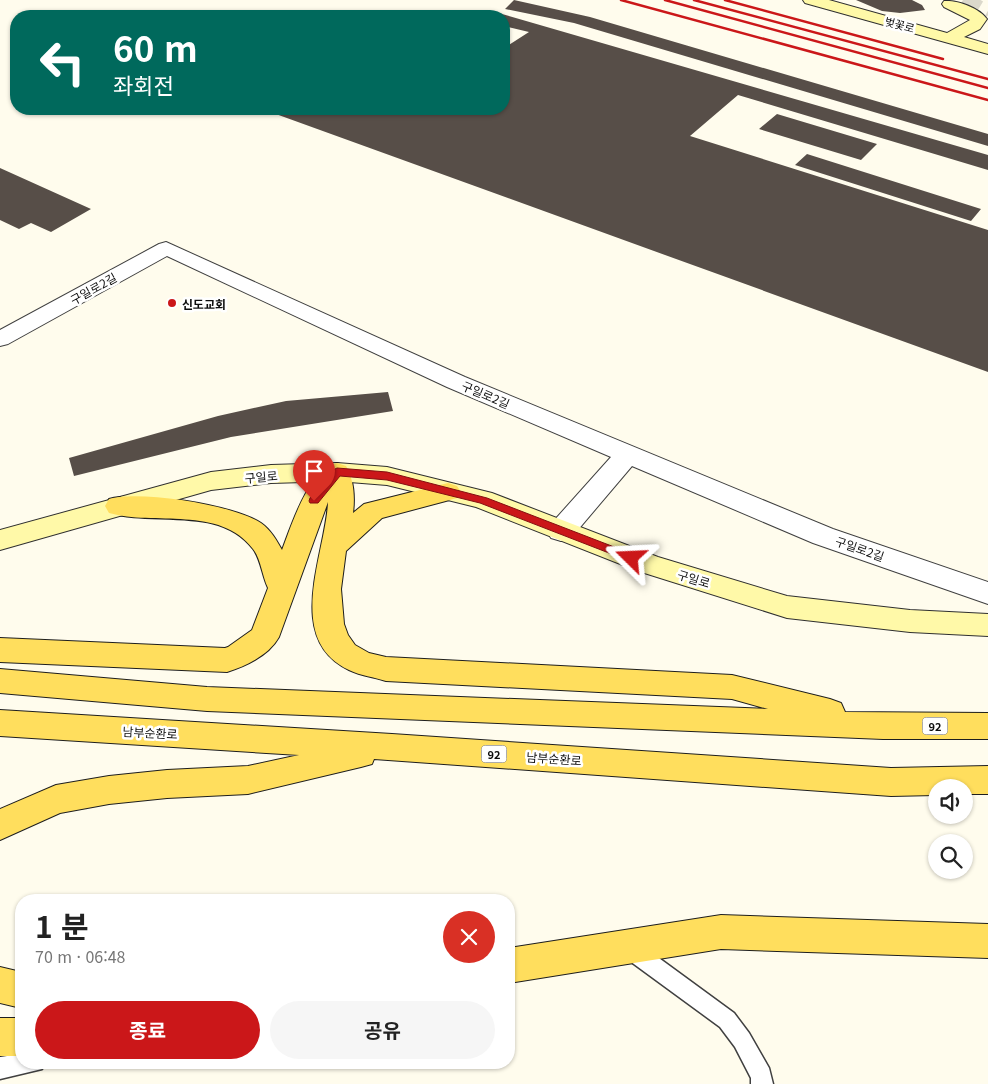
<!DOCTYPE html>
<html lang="ko">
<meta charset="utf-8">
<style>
:root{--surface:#fff;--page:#f6f6f6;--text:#222;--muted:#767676;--accent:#cb1719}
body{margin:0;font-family:Georgia,"Noto Sans KR",serif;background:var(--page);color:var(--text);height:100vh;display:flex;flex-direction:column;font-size:19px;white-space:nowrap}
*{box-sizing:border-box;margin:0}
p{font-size:16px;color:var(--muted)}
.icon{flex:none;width:28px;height:28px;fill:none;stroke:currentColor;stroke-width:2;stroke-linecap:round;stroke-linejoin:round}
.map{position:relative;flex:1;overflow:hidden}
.drawer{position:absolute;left:15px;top:894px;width:500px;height:175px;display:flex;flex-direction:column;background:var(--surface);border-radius:20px;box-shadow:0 1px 4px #0004}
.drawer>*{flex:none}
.top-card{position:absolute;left:10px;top:10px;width:500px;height:105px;border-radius:20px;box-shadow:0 1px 4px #0004;background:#00695c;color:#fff;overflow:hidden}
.buttons{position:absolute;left:928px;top:779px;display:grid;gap:10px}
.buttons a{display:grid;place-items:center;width:45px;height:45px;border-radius:50%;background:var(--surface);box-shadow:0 1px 4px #0004;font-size:25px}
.pin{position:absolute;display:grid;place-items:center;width:42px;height:42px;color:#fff;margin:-51px -21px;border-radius:50% 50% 50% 0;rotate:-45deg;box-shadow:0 0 5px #0007}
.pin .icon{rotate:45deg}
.me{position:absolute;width:55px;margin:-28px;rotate:291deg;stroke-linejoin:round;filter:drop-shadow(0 0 4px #0008)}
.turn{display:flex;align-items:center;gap:18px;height:105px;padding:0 20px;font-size:22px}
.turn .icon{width:65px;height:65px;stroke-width:2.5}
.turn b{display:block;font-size:35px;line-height:42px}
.round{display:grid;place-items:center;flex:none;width:52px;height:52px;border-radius:26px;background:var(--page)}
.overview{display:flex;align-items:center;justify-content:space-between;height:85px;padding:0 20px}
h1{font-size:30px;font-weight:700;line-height:38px}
.primary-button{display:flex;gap:10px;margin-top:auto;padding:10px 20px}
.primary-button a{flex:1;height:58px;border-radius:30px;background:var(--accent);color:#fff;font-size:20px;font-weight:700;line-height:58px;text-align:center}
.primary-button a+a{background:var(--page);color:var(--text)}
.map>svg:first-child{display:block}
</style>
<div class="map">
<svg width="988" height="1084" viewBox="0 0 988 1084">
<rect width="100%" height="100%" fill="#fffced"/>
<path fill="#574e48" d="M514,0L590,17L988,134V146L574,23L505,9Z
M856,0H912L922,5L925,10L900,13L882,11Z
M495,12L988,155V170L738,95L690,136L988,230V372L262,109H504V48L529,32L504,26V16H489Z
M777,114L877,144L861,160L759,129Z
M807,154L981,209L971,221L795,165Z
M0,168L91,209L51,232L31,223L19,229L0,220Z
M388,392L393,411L231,437L74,476L69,458L218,416L286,401Z"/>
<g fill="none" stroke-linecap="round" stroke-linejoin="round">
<path stroke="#dbd8cb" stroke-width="18" stroke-dasharray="18 9" stroke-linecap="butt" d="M963,0L988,15"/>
<defs>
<path id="lane" d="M630,940L637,942L734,1013L749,1033L769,1068L773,1084H751V1078L735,1047L720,1027L623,956L620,949L623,942Z
M21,1054V1062H45L42,1069L0,1079V1057Z"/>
<path id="street" d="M166,242L465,377L833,529L988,582V604L813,543L632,466L571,538L561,541L551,538L547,531L551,524L611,457L447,387L167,256L8,344L0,346V330L159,244Z"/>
<path id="secondary" d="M803,0H829L947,33L970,20L944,7L942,4L944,1C958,0 979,8 987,19L980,29L964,37L988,44V54L805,3Z
M337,463L387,467L492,493L658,557L787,596L910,610L988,614V636L910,632L787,618L638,571L476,507L387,485L337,481L271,483L211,490L0,550V530L211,472L271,465Z"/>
<path id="primary" d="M337,463L346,466C354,479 355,498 353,513L364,504L448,483L457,486L461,492L457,498L382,518L346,551L341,589L344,624L348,635L355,645L369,653L386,657L732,675L830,699L841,703L845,712L988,713V739H883L207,711L0,693V669L207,687L768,709L732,699L386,681C374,677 361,676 349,670C283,639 326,553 328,502L279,637C269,655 246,666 227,672L0,662V638L225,648L228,647L252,630L268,588C262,576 261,559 253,549C220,505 154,526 109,513L105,506L109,499C140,490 234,505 261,523C271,530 277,541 282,550C292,524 308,471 337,463Z
M0,710L392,734L891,768L988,766V794H964V788H936V795L891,796L374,759L372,764L361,767L248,794L167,798L109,804L60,813L0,840V809L56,785L109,776L167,770L248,766L299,755L0,736Z
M721,915L988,924V958L721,949L509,983V948Z
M0,967L21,972V1008L0,1003Z
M0,1018H21V1056H0Z"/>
</defs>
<use href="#lane" stroke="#404040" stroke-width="3"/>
<use href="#street" stroke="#404040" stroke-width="2"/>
<use href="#secondary" stroke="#2f2f2f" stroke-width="2"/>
<use href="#primary" stroke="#1e1e1e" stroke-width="2"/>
<use href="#lane" fill="#fff" fill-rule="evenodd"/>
<use href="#street" fill="#fff" fill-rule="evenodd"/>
<use href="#secondary" fill="#fff9a8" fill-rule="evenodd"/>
<use href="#primary" fill="#ffde5d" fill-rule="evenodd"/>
<path stroke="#cb1719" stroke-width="2.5" d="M621,0L988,100
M665,0L988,88
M694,0L988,79
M725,0L943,59"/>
</g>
<path fill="#cb1719" stroke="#840f10" d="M337,468L387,472L487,498L635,555L637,558L631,562L627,560L480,503L387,480L340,476L318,503H310L309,501L310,498L333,470Z"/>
<circle fill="#cb1719" stroke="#fff" stroke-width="2" cx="172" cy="303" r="5"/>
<g text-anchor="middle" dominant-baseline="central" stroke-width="5" stroke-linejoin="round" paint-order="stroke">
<g font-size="11" fill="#0d0d0d" stroke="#fff">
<text transform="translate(900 24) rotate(15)">벚꽃로</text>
</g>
<g fill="#fff" stroke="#565656" stroke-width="1">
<rect x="922.5" y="717.5" width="25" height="17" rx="4"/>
<rect x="481.5" y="745.5" width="25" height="17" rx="4"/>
</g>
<g font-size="11" font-weight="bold" fill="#0d0d0d">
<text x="935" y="726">92</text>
<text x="494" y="754">92</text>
</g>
<g font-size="12" fill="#0d0d0d" stroke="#fff">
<text transform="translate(93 288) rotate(-29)">구일로2길</text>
<text transform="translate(486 394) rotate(23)">구일로2길</text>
<text transform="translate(261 476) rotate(-5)">구일로</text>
<text transform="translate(860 548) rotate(19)">구일로2길</text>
<text transform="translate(694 578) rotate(17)">구일로</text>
<text transform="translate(150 732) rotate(3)">남부순환로</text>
<text transform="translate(554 758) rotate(4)">남부순환로</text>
</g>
<g font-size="12" font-weight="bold" fill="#0d0d0d" stroke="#fff" text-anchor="start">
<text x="182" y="303">신도교회</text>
</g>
</g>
</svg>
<div class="buttons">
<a><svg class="icon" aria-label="sound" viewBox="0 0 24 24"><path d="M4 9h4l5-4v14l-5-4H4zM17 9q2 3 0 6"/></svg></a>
<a><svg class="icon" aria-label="search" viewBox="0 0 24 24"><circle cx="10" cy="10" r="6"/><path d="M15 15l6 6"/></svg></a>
</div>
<div class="pin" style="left:314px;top:501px;background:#d93025"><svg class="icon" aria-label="arrive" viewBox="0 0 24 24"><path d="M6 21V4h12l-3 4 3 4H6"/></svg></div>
<svg class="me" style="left:631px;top:558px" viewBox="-20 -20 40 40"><path d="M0-17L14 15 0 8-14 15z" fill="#cb1719" stroke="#fff" stroke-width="4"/></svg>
<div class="top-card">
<div class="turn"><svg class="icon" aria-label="left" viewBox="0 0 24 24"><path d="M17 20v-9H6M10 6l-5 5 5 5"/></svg><div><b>60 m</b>좌회전</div></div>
</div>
<section class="drawer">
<div class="overview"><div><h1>1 분</h1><p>70 m · 06:48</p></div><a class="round" style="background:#d93025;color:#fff"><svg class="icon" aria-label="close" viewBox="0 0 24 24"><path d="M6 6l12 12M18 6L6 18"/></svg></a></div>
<div class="primary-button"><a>종료</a><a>공유</a></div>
</section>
</div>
